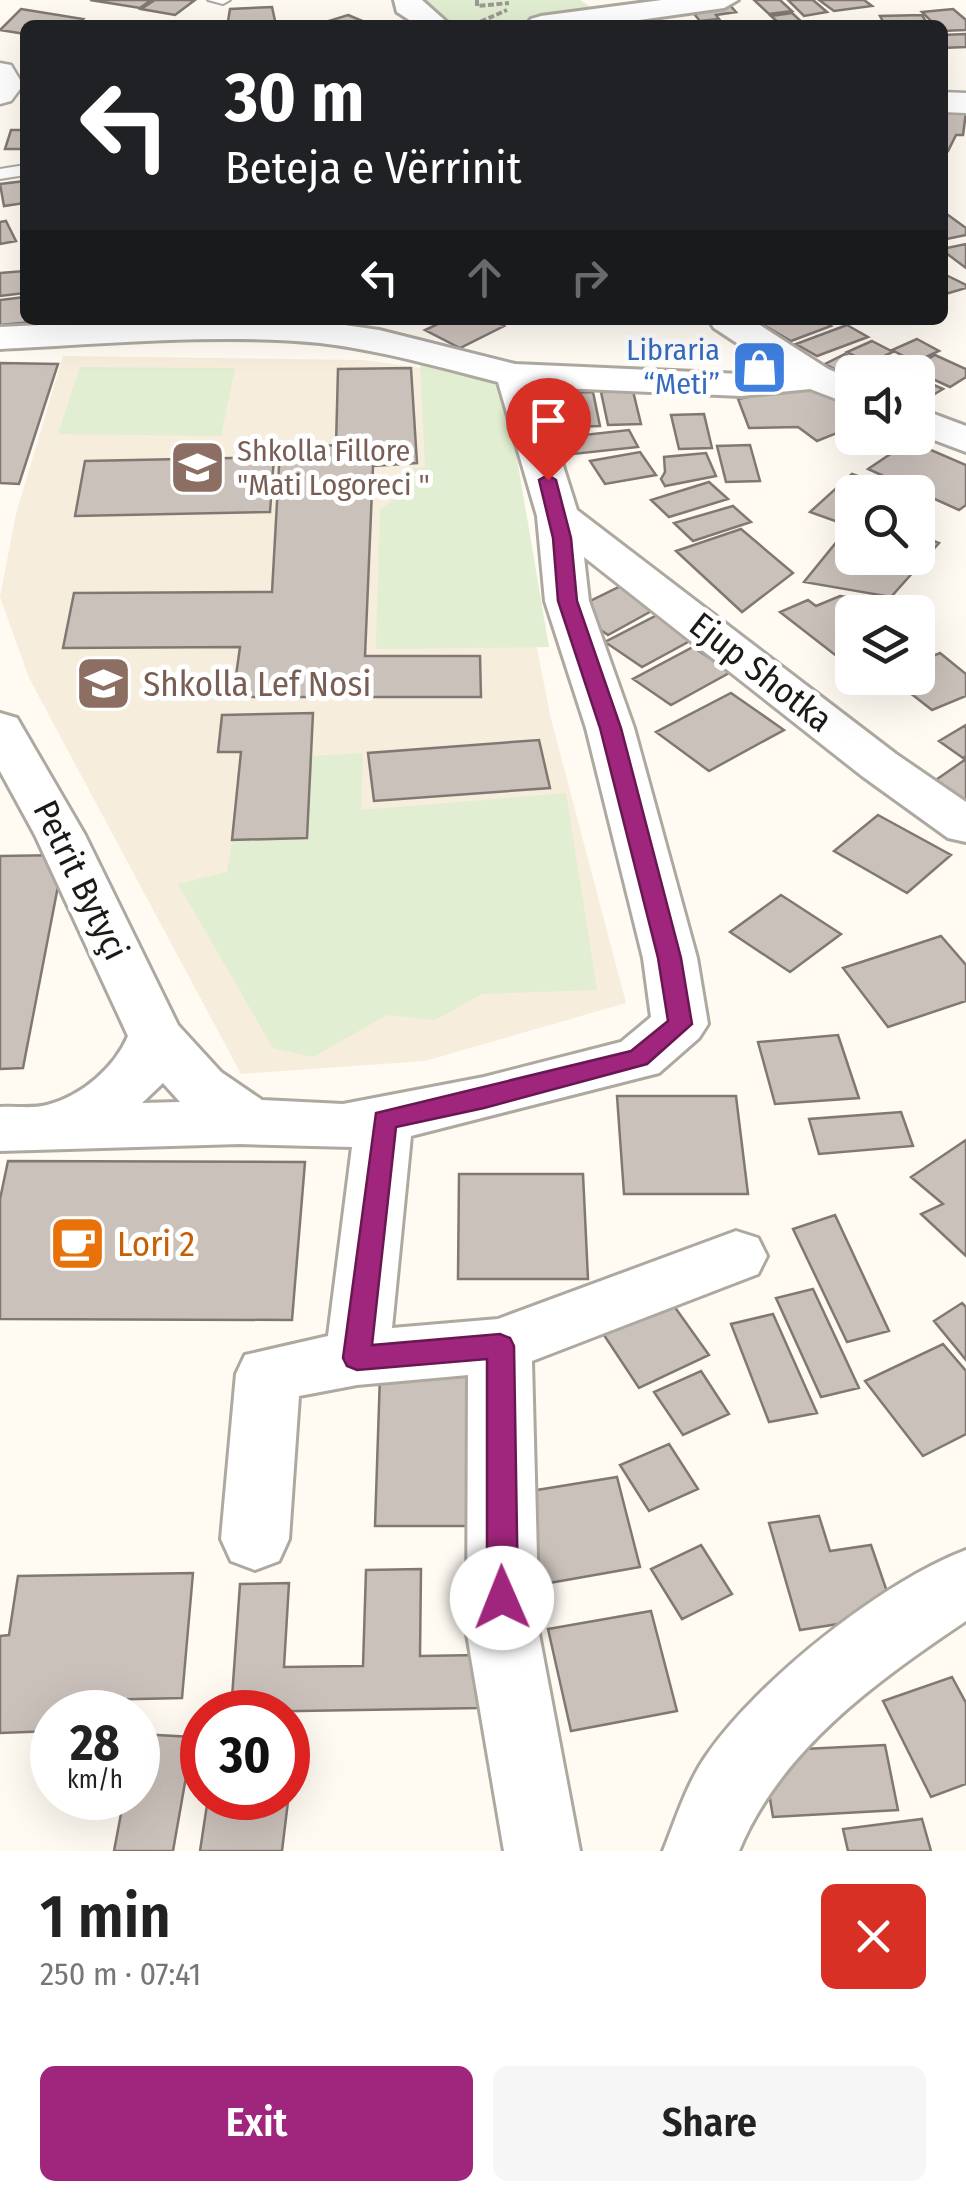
<!DOCTYPE html>
<meta charset="utf-8">
<style>
:root{--surface:#fff;--page:#f6f6f6;--text:#222;--muted:#767676;--accent:#a0257c}
body{margin:0;font-family:"Fira Sans Condensed",sans-serif;background:var(--page);color:var(--text);height:100vh;display:flex;flex-direction:column;font-size:38px;white-space:nowrap}
*{box-sizing:border-box;margin:0}
p{font-size:32px;color:var(--muted)}
.icon{flex:none;width:55px;height:55px;fill:none;stroke:currentColor;stroke-width:2;stroke-linecap:round;stroke-linejoin:round}
.map{position:relative;height:1851px;overflow:hidden}
.side{display:flex;flex-direction:column;background:var(--surface);flex:1}
.side>*{flex:none}
.hud{position:absolute;left:20px;top:20px;width:928px;height:305px;border-radius:15px;box-shadow:0 10px 40px #0002;background:#202124;color:#fff;overflow:hidden}
.fabs{position:absolute;left:835px;top:355px;display:grid;gap:20px}
.fabs a{display:grid;place-items:center;width:100px;height:100px;border-radius:15px;background:var(--surface);box-shadow:0 10px 40px #0002;font-size:50px}
.speed{position:absolute;left:30px;top:1690px;display:flex;gap:20px;font-size:50px;font-weight:700;text-align:center}
.speed>*{display:grid;place-content:center;width:130px;height:130px;border-radius:50%;background:var(--surface);box-shadow:0 10px 40px #0002;line-height:1}
.speed small{font-size:25px;font-weight:400}
.speed .limit{border:15px solid #d22;background:#fff;color:#111}
.pin{position:absolute;display:grid;place-items:center;width:85px;height:85px;color:#fff;margin:-102px -42px;border-radius:50% 50% 50% 0;rotate:-45deg;box-shadow:0 0 10px #0007}
.pin .icon{rotate:45deg}
.me{position:absolute;width:110px;margin:-55px;rotate:359deg;stroke-linejoin:round;filter:drop-shadow(0 0 8px #0008)}
.turn{display:flex;align-items:center;gap:35px;height:210px;padding:0 40px;font-size:45px}
.turn .icon{width:130px;height:130px;stroke-width:2.5}
.turn b{display:block;font-size:70px;line-height:85px}
.lanes{display:flex;align-items:center;height:95px;padding:0 40px;background:#0003;justify-content:center;gap:50px;direction:ltr}
.lanes .off{opacity:.35}
.round{display:grid;place-items:center;flex:none;width:105px;height:105px;border-radius:15px;background:var(--page)}
.overview{display:flex;align-items:center;justify-content:space-between;height:170px;padding:0 40px}
h1{font-size:60px;font-weight:600;line-height:75px}
.action{display:flex;gap:20px;margin-top:auto;padding:20px 40px}
.action a{flex:1;height:115px;border-radius:15px;background:var(--accent);color:#fff;font-size:40px;font-weight:600;line-height:115px;text-align:center}
.action a+a{background:var(--page);color:var(--text)}
.map>svg:first-child{display:block}
</style>
<div class="map">
<svg width="966" height="1851" viewBox="0 0 966 1851">
<rect width="100%" height="100%" fill="#fffaf2"/>
<path fill="#f6eddc" d="M63,356L364,360L428,369L490,403L550,715L626,1003L425,1061L241,1074L29,678L0,597L16,514Z"/>
<path fill="#e1eed1" d="M420,0H580L595,10L509,25H448Z
M420,362L470,374L505,388L549,647L376,649L380,509L403,494L407,469L425,467Z
M80,367L235,368L221,436L58,434Z
M363,753L361,810L566,793L597,990L482,994L435,1020L387,1015L313,1057L273,1048L178,884L227,872L232,840L307,838L311,756Z"/>
<path fill="#cbc1bb" stroke="#827873" stroke-width="2.5" d="M90,0H151L140,8Z
M155,0H195L175,15L141,9Z
M754,0H780L792,11L769,14Z
M788,0H813L827,12L804,16Z
M819,0H864L872,6L834,11Z
M728,3L736,12L716,15L719,19L700,21L689,8Z
M272,7L276,25L228,21L230,9Z
M21,9L83,19L76,25H25V34L0,30Z
M953,9L966,20V30L942,31V25H935L922,12Z
M792,13L805,25H781L771,16Z
M348,15L372,25H316Z
M922,15L928,25H885L880,16Z
M966,34V47L942,48V35Z
M942,109L966,112L963,135H956L948,151L942,150Z
M11,130H25V149H5Z
M25,181V203L4,206L0,184Z
M944,212L966,228V235L942,240Z
M6,221L16,241L0,244V222Z
M966,244V268L942,250V249Z
M24,271L25,293L0,296V273Z
M948,276L966,285V288L942,295V278Z
M25,297V320H54L0,325V300Z
M446,320H492L504,326L460,348L425,330Z
M755,320H821L831,326L791,341Z
M847,325L868,337L817,356L796,344Z
M917,339L939,351L915,362L892,350Z
M872,341L893,352L869,363L847,352Z
M845,354L871,368L891,360L905,367L893,372H852V378L825,364Z
M935,355L966,369V377L950,387L911,369Z
M0,363L58,364L19,484L0,483Z
M411,368L417,463L373,466L365,656H480L481,697H233L240,647L63,648L74,593L272,592L280,449L336,445L338,369Z
M918,378L943,389L918,404Z
M760,388L824,390L852,402V427L817,441L798,427L749,428L738,399L761,394Z
M633,391L641,424L608,425L601,392Z
M593,392L600,426L567,427L561,393Z
M704,414L712,448L679,449L671,415Z
M629,430L638,447L573,454L565,437Z
M910,441L966,465V505L959,510L868,469Z
M750,445L760,481L726,482L717,446Z
M640,452L656,475L605,484L590,461Z
M706,453L716,476L665,486L661,479L665,472L664,457Z
M274,457L270,512L75,516L85,461Z
M852,474L902,492H852V527L810,512Z
M709,482L728,499L669,517L651,500Z
M733,506L751,522L693,541L674,523Z
M741,529L793,573L742,612L676,551Z
M843,534L852,537V558H918V539L921,536L939,543L891,597L804,582Z
M631,581L666,603L608,635L572,610Z
M840,596L860,599L878,612H852V668L780,612L808,600L816,606Z
M665,611L701,635L642,667L605,642Z
M693,647L731,672L671,705L633,679Z
M940,653L966,674V696L932,710L891,678H918V662Z
M731,693L784,730L709,771L656,732Z
M313,713L307,838L232,840L241,752H218L222,715Z
M966,725V756L963,758L939,741Z
M539,740L550,788L374,801L368,753Z
M966,759V813L930,784Z
M878,815L951,855L907,893L834,851Z
M64,855L23,1068L0,1069V856Z
M781,895L841,934L790,972L730,932Z
M941,936L966,965V1001L888,1027L843,968Z
M838,1035L859,1098L775,1104L758,1042Z
M617,1096H736L748,1194H624Z
M901,1112L913,1146L819,1154L809,1119Z
M966,1140V1256L921,1214L943,1204L911,1177Z
M8,1161L305,1162L292,1320L0,1319V1199Z
M459,1174H583L588,1279H458Z
M835,1215L889,1331L847,1342L793,1229Z
M813,1289L859,1388L821,1397L776,1298Z
M664,1292L709,1355L639,1388L596,1323Z
M962,1303L966,1307V1360L934,1321Z
M773,1314L817,1413L769,1422L731,1324Z
M943,1344L966,1371V1434L923,1456L865,1381Z
M701,1371L729,1414L683,1435L654,1392Z
M474,1374L475,1526H375L380,1375Z
M669,1444L698,1489L649,1511L620,1465Z
M617,1477L640,1567L538,1585L518,1493Z
M819,1516L830,1551L871,1545L895,1615L800,1630L769,1523Z
M701,1545L732,1594L682,1619L651,1569Z
M421,1569L420,1656L479,1655L480,1708L231,1712L240,1584L289,1583L284,1667L363,1666L366,1570Z
M193,1573L182,1698L93,1700L91,1712H52V1731L0,1733V1636L9,1635L18,1576Z
M651,1611L677,1711L571,1731L548,1629Z
M952,1677L966,1703V1784L931,1797L883,1701Z
M138,1734L193,1737L173,1851H114L124,1798H138Z
M885,1745L898,1810L773,1817L762,1751Z
M288,1751L294,1752L282,1851H200L208,1798H288Z
M922,1819L931,1851H848L843,1829Z"/>
<g fill="none" stroke-linecap="round" stroke-linejoin="round">
<defs>
<path id="service" d="M208,0H230L223,4Z
M25,165V175L0,179V169Z"/>
<path id="minor" d="M394,0H422L450,25H417L397,12Z
M662,0H738L724,8L604,25H527L531,19L541,16Z
M139,320L317,321L379,330L515,364L741,374L778,370L714,328L709,320H752L828,369L852,379V405L810,389L741,396L538,387L577,510L896,754L966,802V842L948,838L862,776L584,557L589,601L634,728L697,958L708,1024L699,1038L659,1073L411,1136L392,1328L498,1319L736,1231L758,1238L767,1256L758,1274L532,1361L539,1634L580,1851H504L467,1634L468,1375L357,1385L299,1396L289,1539L279,1561L255,1570L231,1561L221,1539L236,1374L245,1355L328,1336L352,1147L240,1144L0,1151V1107C14,1106 33,1109 47,1105C82,1096 115,1067 128,1036L35,835L0,771V713L17,718L85,835L178,1025L221,1072L262,1100L343,1104L484,1077L621,1042L651,1017L643,958L586,728L545,601L537,516L498,382C439,367 380,350 320,343C217,333 103,344 0,349V327ZM163,1083L180,1102L142,1103Z
M918,408L966,426V452L918,434Z
M966,1550V1621C877,1681 781,1749 739,1851H663C676,1819 687,1782 708,1753C759,1680 883,1581 966,1550Z"/>
<path id="tertiary" d="M0,63L11,65L23,85L11,101L0,104Z
M942,92L966,93V113L942,112Z"/>
</defs>
<use href="#service" stroke="#aea9a0" stroke-width="4"/>
<use href="#minor" stroke="#aea9a0" stroke-width="6"/>
<use href="#tertiary" stroke="#aea9a0" stroke-width="5"/>
<path stroke="#9c9892" stroke-width="4" stroke-dasharray="6 2.5" stroke-linecap="butt" d="M477,0V6L509,3
M473,25L507,10"/>
<use href="#service" fill="#fff" fill-rule="evenodd"/>
<use href="#minor" fill="#fff" fill-rule="evenodd"/>
<use href="#tertiary" fill="#fff" fill-rule="evenodd"/>
</g>
<path fill="#a0257c" stroke="#681851" stroke-width="2.5" d="M548,475L556,480L571,538L577,601L621,728L681,958L692,1024L647,1064L484,1108L396,1127L372,1345L500,1334L510,1338L514,1346L518,1598L513,1608L502,1612L492,1608L487,1598V1359L357,1370L347,1366L343,1358L376,1113L631,1051L668,1021L658,958L600,728L558,601L553,538L539,480Z"/>
<defs>
<symbol id="shop-square" viewBox="-11 -11 22 22"><rect x="-9" y="-9" width="18" height="18" rx="4" fill="#3f7fe0" stroke="#fff"/><path d="M-5-2.5h2.3a2.7 3.5 0 0 1 5.4 0H5L5.5 6h-11ZM-1.5-2.5h3a1.5 2.3 0 0 0-3 0Z" fill="#fff"/></symbol>
<symbol id="school-square" viewBox="-11 -11 22 22"><rect x="-9" y="-9" width="18" height="18" rx="4" fill="#8d6e63" stroke="#fff"/><path d="M0-5L7-2L0 1L-7-2ZM-4 1L0 2.5L4 1V4Q0 6-4 4Z" fill="#fff"/></symbol>
<symbol id="cafe-square" viewBox="-11 -11 22 22"><rect x="-9" y="-9" width="18" height="18" rx="4" fill="#e8710a" stroke="#fff"/><path d="M-5.5-4.5H6V0H3Q3 3.5 0 3.5H-2.5Q-5.5 3.5-5.5 0ZM3-3.2v2h1.7v-2ZM-6 4.5H4V6H-6Z" fill="#fff"/></symbol>
</defs>
<g fill-rule="evenodd">
<use href="#shop-square" x="728" y="336" width="63" height="63"/>
<use href="#school-square" x="166" y="436" width="63" height="63"/>
<use href="#school-square" x="72" y="652" width="63" height="63"/>
<use href="#cafe-square" x="46" y="1212" width="63" height="63"/>
</g>
<g text-anchor="middle" dominant-baseline="central" stroke-width="10" stroke-linejoin="round" paint-order="stroke">
<g font-size="30" fill="#366cbe" stroke="#fff" text-anchor="end">
<text x="720" y="350">Libraria<tspan x="720" dy="34">“Meti”</tspan></text>
</g>
<g font-size="30" fill="#785e54" stroke="#fff" text-anchor="start">
<text x="237" y="451">Shkolla Fillore<tspan x="237" dy="34">"Mati Logoreci "</tspan></text>
</g>
<g font-size="35" fill="#1c1a16" stroke="#fff">
<text transform="translate(761 672) rotate(38)">Ejup Shotka</text>
<text transform="translate(81 880) rotate(64)">Petrit Bytyçi</text>
</g>
<g font-size="35" fill="#785e54" stroke="#fff" text-anchor="start">
<text x="143" y="684">Shkolla Lef Nosi</text>
</g>
<g font-size="35" fill="#c56008" stroke="#fff" text-anchor="start">
<text x="117" y="1244">Lori 2</text>
</g>
</g>
</svg>
<div class="fabs">
<a><svg class="icon" aria-label="sound" viewBox="0 0 24 24"><path d="M4 9h4l5-4v14l-5-4H4zM17 9q2 3 0 6"/></svg></a>
<a><svg class="icon" aria-label="search" viewBox="0 0 24 24"><circle cx="10" cy="10" r="6"/><path d="M15 15l6 6"/></svg></a>
<a><svg class="icon" aria-label="layers" viewBox="0 0 24 24"><path d="M12 4l9 5-9 5-9-5zM3 14l9 5 9-5"/></svg></a>
</div>
<div class="speed"><div>28<small>km/h</small></div><div class="limit">30</div></div>
<div class="pin" style="left:548px;top:480px;background:#d93025"><svg class="icon" aria-label="arrive" viewBox="0 0 24 24"><path d="M6 21V4h12l-3 4 3 4H6"/></svg></div>
<svg class="me" style="left:502px;top:1598px" viewBox="-20 -20 40 40"><circle r="19" fill="#fff"/><path d="M0-13L10 11 0 6-10 11z" fill="#a0257c"/></svg>
<div class="hud">
<div class="turn"><svg class="icon" aria-label="left" viewBox="0 0 24 24"><path d="M17 20v-9H6M10 6l-5 5 5 5"/></svg><div><b>30 m</b>Beteja e Vërrinit</div></div>
<div class="lanes"><svg class="icon" aria-label="left" viewBox="0 0 24 24"><path d="M17 20v-9H6M10 6l-5 5 5 5"/></svg><svg class="icon off" aria-label="ahead" viewBox="0 0 24 24"><path d="M12 20V5M6 11l6-6 6 6"/></svg><svg class="icon off" aria-label="right" viewBox="0 0 24 24"><path d="M7 20v-9h11M14 6l5 5-5 5"/></svg></div>
</div>
</div>
<section class="side">
<div class="overview"><div><h1>1 min</h1><p>250 m · 07:41</p></div><a class="round" style="background:#d93025;color:#fff"><svg class="icon" aria-label="close" viewBox="0 0 24 24"><path d="M6 6l12 12M18 6L6 18"/></svg></a></div>
<div class="action"><a>Exit</a><a>Share</a></div>
</section>
